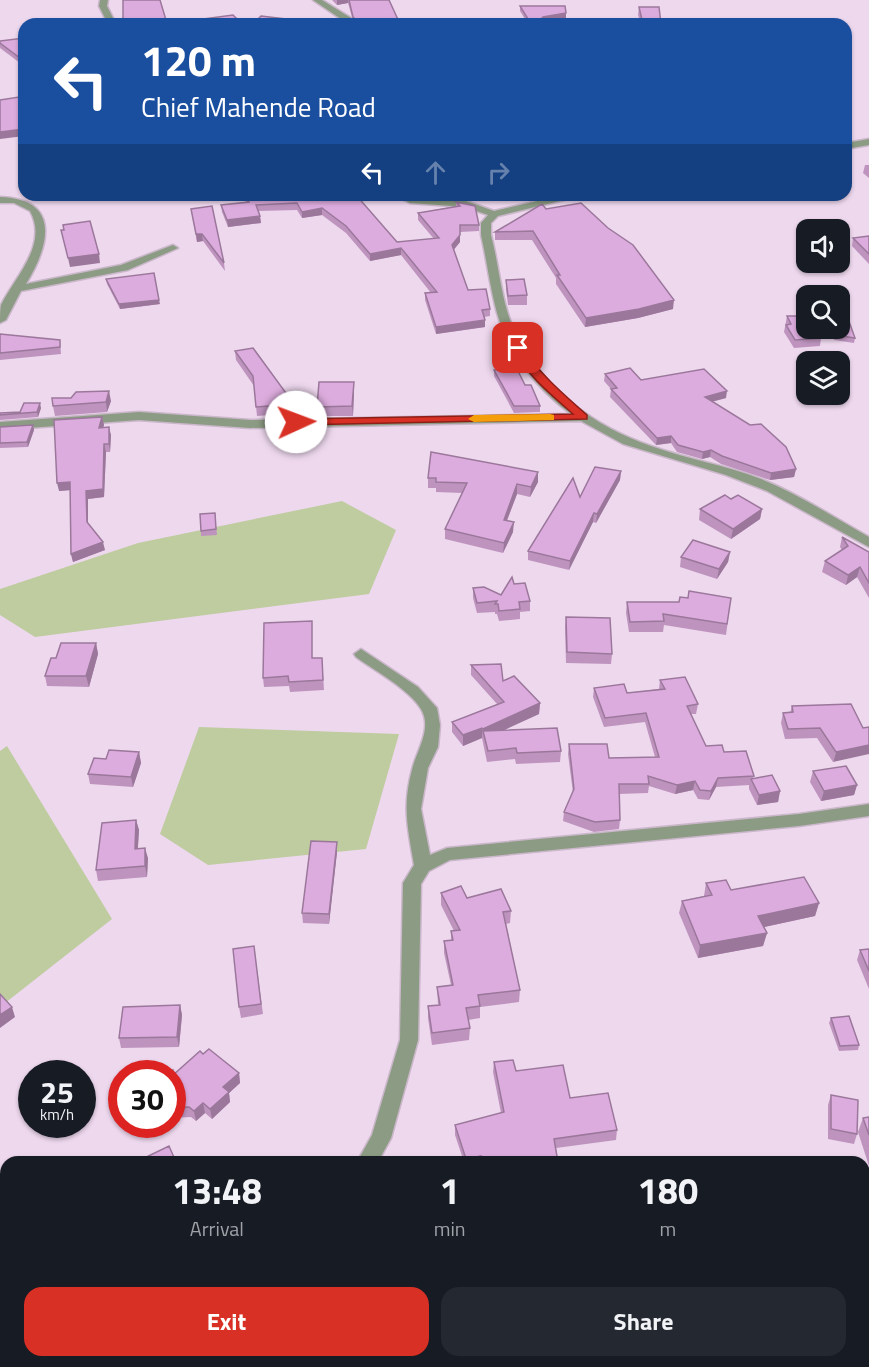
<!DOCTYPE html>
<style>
:root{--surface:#171b24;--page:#242831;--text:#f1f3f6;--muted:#9ea1a6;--accent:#d93025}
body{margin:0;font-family:"Titillium Web",sans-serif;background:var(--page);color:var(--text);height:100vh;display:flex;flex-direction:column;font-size:22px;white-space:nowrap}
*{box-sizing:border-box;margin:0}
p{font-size:20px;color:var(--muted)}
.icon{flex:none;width:33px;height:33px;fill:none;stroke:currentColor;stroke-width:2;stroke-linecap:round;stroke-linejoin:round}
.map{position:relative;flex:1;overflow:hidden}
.details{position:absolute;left:0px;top:1156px;width:870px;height:212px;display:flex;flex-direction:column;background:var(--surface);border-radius:18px 18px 0 0;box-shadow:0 2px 4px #0004}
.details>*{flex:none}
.banner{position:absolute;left:18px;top:18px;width:834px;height:183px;border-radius:18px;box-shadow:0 2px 4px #0004;background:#1a4fa0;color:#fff;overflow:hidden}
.buttons{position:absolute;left:796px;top:219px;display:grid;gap:12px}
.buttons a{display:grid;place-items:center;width:54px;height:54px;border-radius:12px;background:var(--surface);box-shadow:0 2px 4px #0004;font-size:30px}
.speed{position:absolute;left:18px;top:1060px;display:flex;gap:12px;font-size:30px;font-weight:700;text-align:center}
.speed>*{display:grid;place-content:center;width:78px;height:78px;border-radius:50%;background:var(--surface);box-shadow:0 2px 4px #0004;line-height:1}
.speed small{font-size:15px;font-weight:400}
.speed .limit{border:9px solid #d22;background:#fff;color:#111}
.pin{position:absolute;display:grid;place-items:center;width:51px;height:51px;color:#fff;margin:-26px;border-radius:12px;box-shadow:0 3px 9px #0006}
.me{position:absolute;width:66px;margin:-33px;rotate:88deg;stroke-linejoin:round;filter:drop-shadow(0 0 4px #0008)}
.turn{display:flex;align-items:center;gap:21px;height:126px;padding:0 24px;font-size:27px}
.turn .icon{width:78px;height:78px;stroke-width:2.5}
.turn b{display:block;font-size:42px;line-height:51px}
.lanes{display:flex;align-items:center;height:57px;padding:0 24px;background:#0003;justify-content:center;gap:30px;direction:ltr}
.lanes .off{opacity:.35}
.eta{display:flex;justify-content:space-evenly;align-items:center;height:102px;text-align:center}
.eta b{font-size:36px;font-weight:700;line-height:42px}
.button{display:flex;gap:12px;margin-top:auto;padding:12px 24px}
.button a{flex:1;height:69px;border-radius:18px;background:var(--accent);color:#fff;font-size:24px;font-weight:700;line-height:69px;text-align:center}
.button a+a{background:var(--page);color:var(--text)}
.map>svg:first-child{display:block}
</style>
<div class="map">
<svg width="869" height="1367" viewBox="0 0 869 1367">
<rect width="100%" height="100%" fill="#eed8ee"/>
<path fill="#becca0" d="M342,501L396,530L369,594L35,637L0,615V589L138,543Z
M199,727L399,734L366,849L208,865L160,834Z
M7,746L112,919L0,1007V751Z"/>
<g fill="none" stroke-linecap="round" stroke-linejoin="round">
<defs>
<path id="minor" d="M100,0H108L107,6L116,24H108L99,6Z
M313,0H322L351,18V24H343L344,21Z
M869,139V145L846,149V143Z
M394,195L466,201L494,211L564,195H585L498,216L491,223V235C500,269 501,305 517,336C543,390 596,427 651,446C687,459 725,465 761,479C799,494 833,517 869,537V547L767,491L726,475L623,444L581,421L250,428L139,420L0,430V422L139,412L250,420L571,414C537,389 509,354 497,313C490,288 487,261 481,235V223L488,215L465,207L410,203Z
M0,197C61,199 50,245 26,284L121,265L173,245L178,248L128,270L21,291L6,320L0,323C0,317 0,310 1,305C14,278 49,245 30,211L14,203H0Z
M361,649L418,687L437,708L440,725L438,747L428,768L421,809L430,855L447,848L799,814L869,804V816L799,826L450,860L429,871L421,884L418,1040L391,1138L378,1162H357L372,1135L400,1040L403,883L414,865C408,829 402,807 412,770C416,751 433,729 421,709C409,689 375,671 356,657L354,654Z
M102,1362H126L124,1367H100Z"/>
</defs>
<use href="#minor" stroke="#cab7ca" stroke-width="3"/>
<use href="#minor" fill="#8c9b83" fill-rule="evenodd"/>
</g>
<path fill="#be94bf" d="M332,0H389L400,24H354L348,3L337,5Z
M520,6L566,18L548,21L567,24H528L520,11Z
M639,7L661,24H641L638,15Z
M24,38V66L0,48V41Z
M865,165H869V178L863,173Z
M243,195H381V198L360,200L397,242L434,239L418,220V213L456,206V202L479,225V231L460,232V242L454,249L468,290L490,309V316L484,317L485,320V327L436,334L425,300V293H431L401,255L370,261L346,233L322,215L302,218L297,210L259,211L261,223L228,227L222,212L221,205L246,202Z
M441,195H472V201L443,197Z
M191,209L224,263L225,271L203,241L197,242Z
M546,209L673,309L638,318L585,327L556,284V278L532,240H495V232Z
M869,236V264L852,246L853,238Z
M106,279L160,304L120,309L107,284Z
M506,280L527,295V305H508L506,289Z
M787,316L821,338L820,346L794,348L784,332Z
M830,328H840L855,338L854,343L834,340Z
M0,334L60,340L61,354L0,360Z
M235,351L294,404V413L257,416L254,386L236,360Z
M494,370L525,385L540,406V412L514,413L494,376Z
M605,374L641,380L726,398L713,401L796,469L794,477L770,480L721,464L710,457L702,459L677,452L671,443L656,445L610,397L611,389L604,381Z
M354,391L353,416H317V407Z
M71,398L111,401L107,412L55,416L53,406Z
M41,408L38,417L0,420V413L20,412Z
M102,417L104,425L103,427L111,435L110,452H106L104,497L88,499V524L105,550L73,562L71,554L70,490L59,491Z
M33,425L34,430L28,447L0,448V427Z
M621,471L620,480L596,523L593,522L569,570L528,560V551L580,497Z
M428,478L538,482L530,497L517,494L507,521L513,532L503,553L445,539V529L462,493L436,492V488H428Z
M731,499L762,509L760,519L731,539L699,520L700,509Z
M215,513L217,535L201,536V531Z
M842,537L869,552V598L857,577L846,585L822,572L825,561L842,550L840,547Z
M730,552L728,562L717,579L680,567L681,557Z
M514,584L530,601V611L520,612V619L499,621L497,614H495V612L477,613L473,598V588L501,595Z
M688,598H731L726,635L664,625L663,632H629L626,613L627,602H679Z
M566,617L612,654L611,664L566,663L565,627Z
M312,621V658H322L324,690L290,692L289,686L264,687L263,678Z
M96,643L98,654L89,687L47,686L45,676L56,658Z
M471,665L503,681L540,703L539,714L503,730L561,751L560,762L516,764L515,759L487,762L482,738L463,746L452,732V722L497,704L471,675Z
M660,680L698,704L696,714H691L706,746L724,752L754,776L753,778L780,791L778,802L757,805L749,789V785L716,787L709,800L698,799L693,790L675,794L649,786L648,793L619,794L620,820L619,829L594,832L563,821L564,812L573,793L568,754L569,744L609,758L655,757L645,722L604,727L593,697L594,688L627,693L659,689Z
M851,704L833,762L817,738L785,739L781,723L783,713H790L792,706Z
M139,752L141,763L133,787L90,784L88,774L106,759Z
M813,771L857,785L854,795L821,801L810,782Z
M136,820L139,830L138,848L148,858L147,877L98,881L96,870Z
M337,852L329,924L303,923L302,913Z
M706,883L731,890L819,903L815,916L764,927L767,933L763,946L698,958L679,913L682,901L704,896Z
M441,893L467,898L511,911L510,923L506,924L520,990L519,1002L480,1007V1018L468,1020L470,1028L469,1040L432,1045L428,1018V1006L438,1005L437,987L451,985L444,953V941L451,940V931H454L441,905Z
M254,946L263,1014L241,1018L239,1007Z
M869,949V989L857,960L860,950Z
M180,1005L182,1015L179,1047L121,1048L119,1038Z
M831,1018L859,1045L858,1050L839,1051L829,1023Z
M203,1054L239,1073L240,1083L229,1093L230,1102L212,1119L205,1113L196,1121L191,1117L172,1118L173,1070L174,1074Z
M494,1062L570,1098L617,1130L616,1140L556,1148L558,1162H464L455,1135V1125L501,1113L493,1072Z
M831,1095L857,1134L854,1144L828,1139V1105Z
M869,1117V1166L858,1132L863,1118Z
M0,1188L6,1279L0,1273Z
M868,1198H869V1230L864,1217V1208Z
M206,1362H227L226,1366L206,1364Z"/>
<path fill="#9b789b" d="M337,0H348V3L337,5Z
M566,13V18L543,22L541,19L543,17Z
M166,20L167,24H130Z
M24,129V136L0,139V132Z
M354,195H381V198L355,200Z
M483,195H507L482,198Z
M322,208V215L302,218V212Z
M260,216L261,223L228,227L227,220Z
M196,234H202L203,241L197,242Z
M460,235V242L452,252V245Z
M401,248V255L370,261V254Z
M99,254L100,263L70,267L68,258Z
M159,300L160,304L120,309L119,304Z
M674,300L673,309L638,318L585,327L586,318Z
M485,320V327L436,334V327Z
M354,382V391L353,416L352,406Z
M109,391L111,401L107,412L106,402Z
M727,391L726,398L704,404L705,397Z
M40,403L41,408L38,417L37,412Z
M102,417L104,425L101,436L99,428Z
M33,425L34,430L28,447L27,442Z
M109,427L111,435L110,452L109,444Z
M671,436V443L656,445L657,438Z
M104,444L106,452L104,497L88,499V530L87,522L86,491Z
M711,450L710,457L702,459L703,452Z
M796,469L794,477L770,480L771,473Z
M621,471L620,480L596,523L597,514Z
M538,472V482L530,497L531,487Z
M70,482L72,490L59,491L57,483Z
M517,484V494L503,530L504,520Z
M762,509L760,519L731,539L733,529Z
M594,513L593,522L569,570L570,561Z
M514,522L513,532L503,553L504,543Z
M103,542L105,550L73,562L71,554Z
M730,552L728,562L717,579L719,569Z
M860,567L857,577L846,585L848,575Z
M96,643L98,654L89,687L86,676Z
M540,703L539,714L485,739L483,731L482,740L483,729Z
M482,728V738L463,746V735Z
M869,745V754L833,762L836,752Z
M139,752L141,763L133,787L131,777Z
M718,778L716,787L709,800L711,791Z
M695,781L693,790L675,794L677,785Z
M857,785L854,795L821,801L824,791Z
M780,791L778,802L757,805L759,795Z
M136,820L139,830L137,859L135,849Z
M337,842V852L329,924V914Z
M145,848L148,858L147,877L145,866Z
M819,903L815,916L755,929L758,916Z
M767,933L763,946L698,958L700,945Z
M180,1005L182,1015L179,1047L177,1037Z
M12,1007L15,1017L0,1028V1015Z
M239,1073L240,1083L229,1093L230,1102L212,1119L210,1109L223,1087Z
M203,1103L205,1113L196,1121L194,1111Z
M481,1156L480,1162H466V1159Z
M6,1264V1279L0,1266Z
M11,1362H35V1363L29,1367H4Z
M330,1362H337L335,1367H328Z"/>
<path fill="#ddacde" stroke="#9b789b" stroke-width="1.5" d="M123,0H160L166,20L123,24Z
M349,0H389L400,24H360L353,17Z
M520,6H565L566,13L543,17L541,19L543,21H566L567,24H531Z
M639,7H659L661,24H643Z
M233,15L242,24H166Z
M261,16L295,20L291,24H253Z
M24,38V61L0,43V41Z
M19,97L24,112V129L0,132V100Z
M246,195H356L397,242L439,238L418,213L460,206L456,202L475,206L479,225H460V235L452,245L468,290L486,289L490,309L482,310L485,320L436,327L425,293L437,292L401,248L370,254L346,226L322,208L302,212L297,203L256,205L260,216L227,220L221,205L249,202Z
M581,203L608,228L633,245L674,300L639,309L586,318L557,275H560L533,231L495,232L542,204L546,209Z
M212,206L224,263L202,234H196L191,209Z
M90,221L99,254L68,258L61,230H64L63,225Z
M869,236V254L853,238Z
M154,273L159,300L119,304L106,279Z
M524,279L527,295L508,296L506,280Z
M840,313H846L855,338L835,335L832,328H840Z
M787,316H807V328H815L821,338L795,340L786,325L791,324Z
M0,334L60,340V347L0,353Z
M253,348L294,404L256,407L253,376L235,351Z
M516,367L525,385H531L540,406H514L494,370Z
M630,368L641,380L704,369L727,391L705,397L750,425L761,424L786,447L796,469L771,473L722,456L711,450L703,452L678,445L671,436L657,438L611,389L617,388L605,374Z
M319,382H354L352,406L317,407Z
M109,391L106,402L53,406L52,398H71L76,392Z
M24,403H40L37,412L0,415V413L20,412Z
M102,417L99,428L109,427V444H104L103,489L86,491L87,522L103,542L71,554L70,482L57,483L54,420Z
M33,425L27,442L0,443V427Z
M431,452L538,472L531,487L517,484L504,520L514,522L504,543L445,529L467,483L436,482V478H428Z
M595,467L621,471L597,514L594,513L570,561L528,551L573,478L580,497Z
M725,495L731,499L738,495L762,509L733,529L700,509Z
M215,513L216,529L201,531L200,514Z
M842,537L869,552V583L860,567L848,575L825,561L848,546Z
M693,540L730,552L719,569L681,557Z
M512,577L514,584L525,583L530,601L519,602L520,609L499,611L498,604H495L497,601L477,603L473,588L484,587L501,595Z
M689,591L731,598L727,624L663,614L664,621L630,622L627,602H679L680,597L688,598Z
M566,617L610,618L612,654L567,652Z
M312,621V658H322L323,680L289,682L288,676L263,678L264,623Z
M61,643H96L86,676H45L51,658H56Z
M501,664L503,681L514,676L540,703L483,729L482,728L463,735L452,722L504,702L471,665Z
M685,677L698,704L687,706L706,746L722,745L724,752L746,751L754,776L718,778L711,791L700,790L695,781L677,785L648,776L649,784H619L620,820L595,822L564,812L574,789L569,744H607L609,758L659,757L646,713L605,718L594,688L624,684L627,693L665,689L660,680Z
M851,704L863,728L869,727V745L836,752L820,728L788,729L783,713L793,712L792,706Z
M557,728L561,751L517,753L516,748L488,751L483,731Z
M109,750L139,752L131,777L88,774L94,758L106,759Z
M846,766L857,785L824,791L813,771Z
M772,775L780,791L759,795L751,779Z
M136,820L135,849L145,848V866L96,870L102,823Z
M311,841L337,842L329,914L302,913Z
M804,877L819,903L758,916L767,933L700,945L682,901L712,895L706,883L726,880L731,890Z
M461,886L467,898L501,889L511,911L503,912L520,990L478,995L480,1006L466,1008L470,1028L432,1033L428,1006L440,1005L437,987L453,985L444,941L453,940L451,931L460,930L441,893Z
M254,946L261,1004L239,1007L233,949Z
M869,949V971L860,950Z
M0,994L12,1007L0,1015Z
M180,1005L177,1037L119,1038L123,1007Z
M849,1016L859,1045L840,1046L831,1018Z
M209,1049L239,1073L223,1087L229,1092L210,1109L203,1103L194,1111L189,1107L172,1108V1074H126V1072L173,1070V1075L200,1051L203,1054Z
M513,1060L516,1071L563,1065L570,1098L608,1093L617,1130L554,1139L558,1162H482L481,1156L466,1159L455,1125L504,1112L494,1062Z
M831,1095L858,1100L857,1134L831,1129Z
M869,1117V1135L863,1118Z
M169,1146L176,1162H136Z
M6,1185V1264L0,1266V1188Z
M0,1293L6,1304V1362H11L4,1367H0Z
M243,1362H330L328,1367H241Z
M358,1362H430L429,1367H357Z"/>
<path fill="#d93025" stroke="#8d1f18" stroke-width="1.5" d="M518,345L521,346C539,373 562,393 587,415V419L296,425L290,422L296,419L573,414C550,394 527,375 512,348Z"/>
<path fill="#f59e0b" d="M550,414L554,415V420L474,422L468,419L474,415Z"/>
</svg>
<div class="buttons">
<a><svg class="icon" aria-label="sound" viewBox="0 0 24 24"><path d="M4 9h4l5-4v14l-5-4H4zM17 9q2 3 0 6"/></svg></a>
<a><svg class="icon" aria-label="search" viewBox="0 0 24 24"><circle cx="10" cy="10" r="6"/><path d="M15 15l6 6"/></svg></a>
<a><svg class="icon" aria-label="layers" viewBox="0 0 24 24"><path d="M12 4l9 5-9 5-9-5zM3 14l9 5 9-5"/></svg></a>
</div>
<div class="speed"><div>25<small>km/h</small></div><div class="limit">30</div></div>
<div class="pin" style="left:518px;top:348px;background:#d93025"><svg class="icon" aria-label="arrive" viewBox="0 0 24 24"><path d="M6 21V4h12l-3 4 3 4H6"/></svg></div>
<svg class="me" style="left:296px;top:422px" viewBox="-20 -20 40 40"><circle r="19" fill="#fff"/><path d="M0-13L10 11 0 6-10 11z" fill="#d93025"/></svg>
<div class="banner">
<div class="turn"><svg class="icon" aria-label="left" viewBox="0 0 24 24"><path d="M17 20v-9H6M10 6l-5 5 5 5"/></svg><div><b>120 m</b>Chief Mahende Road</div></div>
<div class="lanes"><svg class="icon" aria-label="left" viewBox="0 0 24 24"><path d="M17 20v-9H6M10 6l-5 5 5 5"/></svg><svg class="icon off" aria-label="ahead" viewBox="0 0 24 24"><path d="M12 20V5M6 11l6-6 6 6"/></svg><svg class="icon off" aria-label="right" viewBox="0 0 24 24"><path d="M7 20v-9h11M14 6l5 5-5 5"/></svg></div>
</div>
<section class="details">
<div class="eta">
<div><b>13:48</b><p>Arrival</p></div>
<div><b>1</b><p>min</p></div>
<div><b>180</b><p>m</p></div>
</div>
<div class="button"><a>Exit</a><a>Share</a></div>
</section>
</div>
